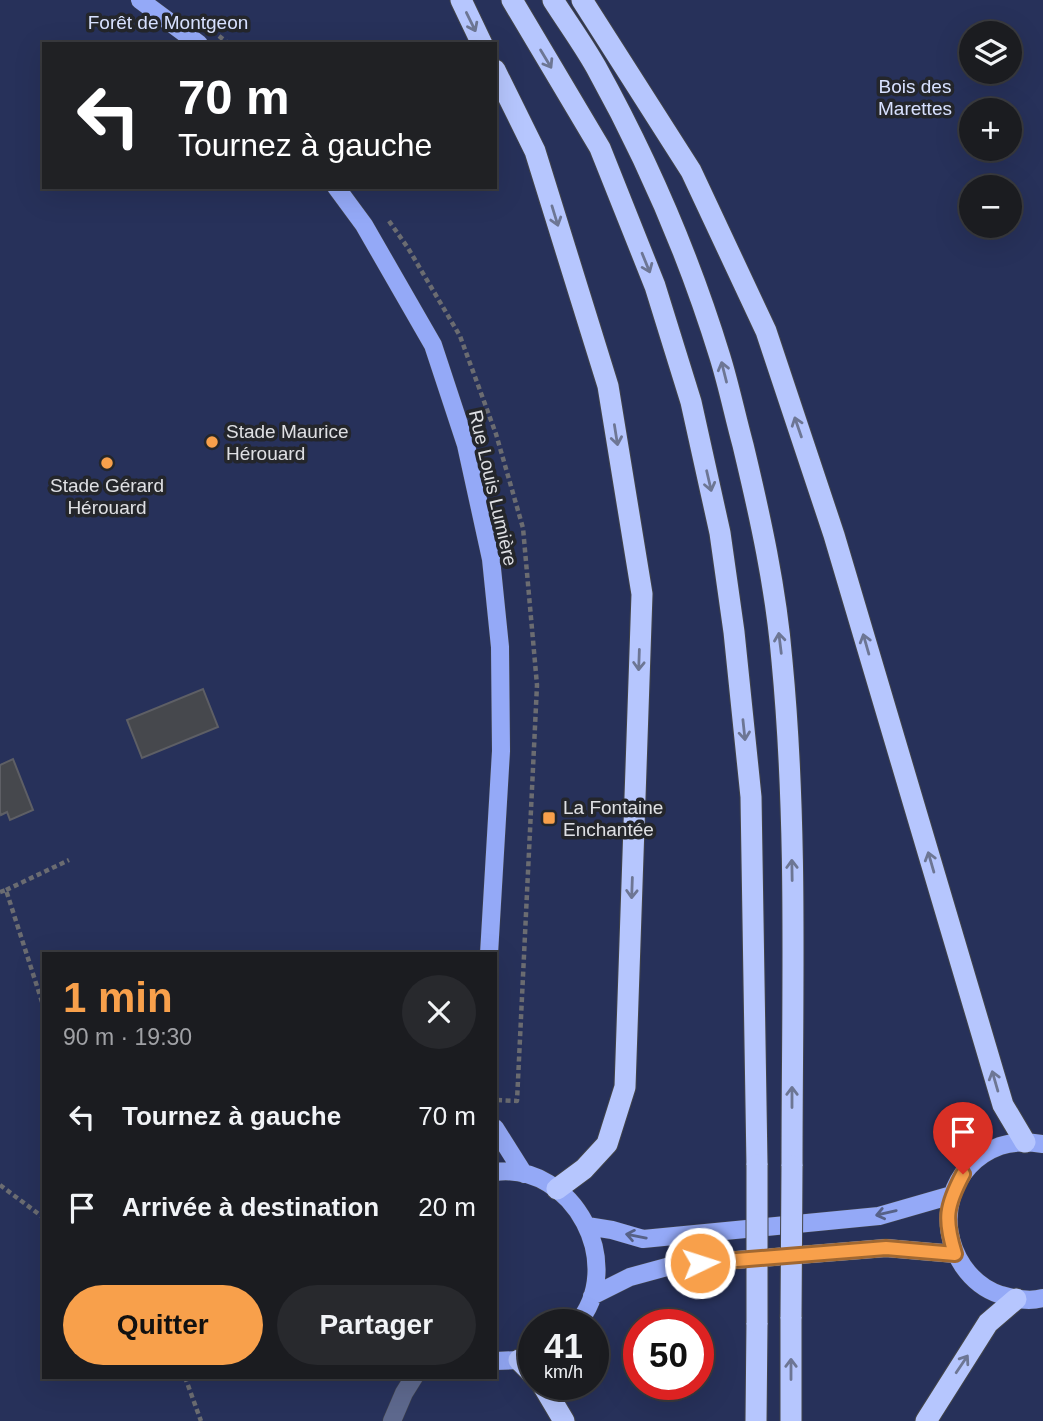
<!DOCTYPE html>
<html lang="fr">
<meta charset="utf-8">
<style>
:root{--surface:#1b1c20;--page:#28292d;--text:#f1f3f6;--muted:#a0a1a5;--line:#393a3e;--accent:#f8a04b}
body{margin:0;font-family:Helvetica,sans-serif;background:var(--page);color:var(--text);height:100vh;display:flex;flex-direction:column;font-size:26px;white-space:nowrap}
*{box-sizing:border-box;margin:0}
p{font-size:23px;color:var(--muted)}
.icon{flex:none;width:38px;height:38px;fill:none;stroke:currentColor;stroke-width:2;stroke-linecap:round;stroke-linejoin:round}
.map{position:relative;flex:1;overflow:hidden}
.sheet{position:absolute;left:42px;top:952px;width:455px;height:427px;display:flex;flex-direction:column;background:var(--surface);border-radius:0px;box-shadow:0 7px 28px #0002,0 0 0 2px var(--line)}
.sheet>*{flex:none}
.guide{position:absolute;left:42px;top:42px;width:455px;height:147px;border-radius:0px;box-shadow:0 7px 28px #0002,0 0 0 2px var(--line);background:#202124;color:#fff;overflow:hidden}
.buttons{position:absolute;left:959px;top:21px;display:grid;gap:14px}
.buttons a{display:grid;place-items:center;width:63px;height:63px;border-radius:50%;background:var(--surface);box-shadow:0 7px 28px #0002,0 0 0 2px var(--line);font-size:35px}
.speed{position:absolute;left:518px;top:1309px;display:flex;gap:14px;font-size:35px;font-weight:700;text-align:center}
.speed>*{display:grid;place-content:center;width:91px;height:91px;border-radius:50%;background:var(--surface);box-shadow:0 7px 28px #0002,0 0 0 2px var(--line);line-height:1}
.speed small{font-size:18px;font-weight:400}
.speed .limit{border:10px solid #d22;background:#fff;color:#111}
.pin{position:absolute;display:grid;place-items:center;width:60px;height:60px;color:#fff;margin:-72px -30px;border-radius:50% 50% 50% 0;rotate:-45deg;box-shadow:0 0 7px #0007}
.pin .icon{rotate:45deg}
.me{position:absolute;width:77px;margin:-38px;rotate:86deg;stroke-linejoin:round;filter:drop-shadow(0 0 5px #0008)}
.turn{display:flex;align-items:center;gap:24px;height:147px;padding:0 21px;font-size:32px}
.turn .icon{width:91px;height:91px;stroke-width:2.5}
.turn b{display:block;font-size:49px;line-height:60px}
.round{display:grid;place-items:center;flex:none;width:74px;height:74px;border-radius:37px;background:var(--page)}
.head{display:flex;align-items:center;justify-content:space-between;height:119px;padding:0 21px}
h1{font-size:42px;font-weight:800;line-height:52px;color:var(--accent)}
.button{display:flex;gap:14px;margin-top:auto;padding:14px 21px}
.button a{flex:1;height:80px;border-radius:42px;background:var(--accent);color:#111;font-size:28px;font-weight:800;line-height:80px;text-align:center}
.button a+a{background:var(--page);color:var(--text)}
ul{padding:0;list-style:none}
li{display:flex;align-items:center;gap:21px;height:91px;padding:0 21px}
li div{flex:1}
li b{display:block;font-size:26px}
li em{font-style:normal}
.map>svg:first-child{display:block}
</style>
<div class="map">
<svg width="1043" height="1421" viewBox="0 0 1043 1421">
<rect width="100%" height="100%" fill="#24262b"/>
<path fill="#27315a" fill-rule="evenodd" d="M0,0H1043V1421H0ZM971,33H1010V72H971ZM44,44H495V187H44ZM971,110H1010V149H971ZM971,187H1010V226H971ZM44,954H495V1377H44ZM534,1325H593V1384H534ZM639,1325H698V1384H639Z"/>
<path fill="#46484d" stroke="#5e5f65" stroke-width="2" d="M203,689L218,727L142,758L127,720Z
M13,759L33,810L10,820L7,812L1,815L0,812V765Z"/>
<g fill="none" stroke-linecap="round" stroke-linejoin="round">
<defs>
<path id="minor" d="M392,1421L404,1393L414,1377"/>
<path id="major" d="M140,0L199,44
M336,187L364,225L433,345L466,445L491,559L500,647L501,751L489,954
M495,1128L524,1174
M1043,1144C1029,1142 1014,1141 1000,1146C950,1164 934,1223 963,1266C972,1279 985,1290 1001,1295C1015,1299 1029,1302 1043,1298
M495,1172C574,1162 628,1266 576,1325
M587,1226L612,1230L643,1239L879,1216L952,1195
M592,1296L630,1277L674,1265L886,1248L955,1254
M495,1361L519,1360L534,1355"/>
<path id="highway" d="M461,0L482,44
M512,0L600,148L655,286L691,402L720,533L734,632L751,797L757,1165
M553,0C567,22 583,44 596,67C647,159 689,256 720,357C729,386 735,416 743,445C760,516 776,588 782,661C798,828 792,998 792,1166
M582,0L691,171L766,331L834,535L1003,1105L1025,1142
M495,70L535,151L608,386L642,594L625,1087L607,1144L584,1169L557,1189
M519,1360L534,1375
M542,1384L564,1421
M756,1421L757,1323
M791,1421V1317
M926,1421L988,1323L1016,1299"/>
</defs>
<use href="#minor" stroke="#424449" stroke-width="19"/>
<use href="#major" stroke="#424449" stroke-width="19"/>
<use href="#highway" stroke="#424449" stroke-width="23"/>
<path stroke="#6b6c71" stroke-width="4.5" stroke-dasharray="5 3.5" stroke-linecap="butt" d="M219,36L229,44
M389,221L408,248L460,336L496,434L523,528L537,685L517,1101L495,1100
M6,890L69,860
M0,892L6,890L44,1008
M0,1185L44,1218
M185,1377L201,1421"/>
<use href="#minor" stroke="#5d688d" stroke-width="18"/>
<use href="#major" stroke="#94a9f7" stroke-width="18"/>
<use href="#highway" stroke="#b6c6fe" stroke-width="21"/>
<defs>
<path id="highway-bridge" d="M791,1317L792,1166
M757,1323V1165"/>
</defs>
<use href="#highway-bridge" stroke="#424449" stroke-width="23" stroke-linecap="butt"/>
<use href="#highway-bridge" stroke="#b6c6fe" stroke-width="21"/>
</g>
<defs><path id="oneway-shaft" d="M-6 0H5M1.5-3L5.5 0L1.5 3" fill="none" stroke-width="1.6" stroke-linecap="round" stroke-linejoin="round" transform="scale(1.75)"/></defs>
<g stroke="#6d7694">
<use href="#oneway-shaft" transform="translate(471 22) rotate(64)"/>
<use href="#oneway-shaft" transform="translate(546 59) rotate(59)"/>
<use href="#oneway-shaft" transform="translate(555 216) rotate(73)"/>
<use href="#oneway-shaft" transform="translate(646 263) rotate(68)"/>
<use href="#oneway-shaft" transform="translate(724 372) rotate(-104)"/>
<use href="#oneway-shaft" transform="translate(798 427) rotate(-109)"/>
<use href="#oneway-shaft" transform="translate(616 435) rotate(81)"/>
<use href="#oneway-shaft" transform="translate(709 481) rotate(77)"/>
<use href="#oneway-shaft" transform="translate(780 643) rotate(-97)"/>
<use href="#oneway-shaft" transform="translate(866 644) rotate(-106)"/>
<use href="#oneway-shaft" transform="translate(639 660) rotate(92)"/>
<use href="#oneway-shaft" transform="translate(744 730) rotate(84)"/>
<use href="#oneway-shaft" transform="translate(931 862) rotate(-106)"/>
<use href="#oneway-shaft" transform="translate(792 870) rotate(-91)"/>
<use href="#oneway-shaft" transform="translate(632 888) rotate(92)"/>
<use href="#oneway-shaft" transform="translate(995 1081) rotate(-106)"/>
<use href="#oneway-shaft" transform="translate(792 1097) rotate(-90)"/>
<use href="#oneway-shaft" transform="translate(962 1364) rotate(-56)"/>
<use href="#oneway-shaft" transform="translate(791 1369) rotate(-90)"/>
</g>
<g stroke="#566187">
<use href="#oneway-shaft" transform="translate(886 1213) rotate(167)"/>
<use href="#oneway-shaft" transform="translate(636 1236) rotate(-169)"/>
</g>
<g fill="none" stroke-linecap="round" stroke-linejoin="round">
<defs>
<path id="route" d="M700,1263L886,1248L955,1254C944,1219 946,1206 963,1174"/>
</defs>
<use href="#route" stroke="#a16831" stroke-width="18"/>
<use href="#route" stroke="#f8a04b" stroke-width="12"/>
</g>
<g fill="#f8a04b" stroke="#24262b" stroke-width="2.5">
<circle cx="212" cy="442" r="7"/>
<circle cx="107" cy="463" r="7"/>
<rect x="542" y="811" width="14" height="14" rx="3.5"/>
</g>
<g text-anchor="middle" dominant-baseline="central" stroke-width="7" stroke-linejoin="round" paint-order="stroke">
<g font-size="19" fill="#d8e1ff" stroke="#24262b">
<text x="168" y="22">Forêt de Montgeon</text>
<text x="915" y="86">Bois des<tspan x="915" dy="22">Marettes</tspan></text>
</g>
<g font-size="19" fill="#dfe0e4" stroke="#24262b" text-anchor="start">
<text x="226" y="431">Stade Maurice<tspan x="226" dy="22">Hérouard</tspan></text>
<text x="107" y="485" text-anchor="middle">Stade Gérard<tspan x="107" dy="22">Hérouard</tspan></text>
<text x="563" y="807">La Fontaine<tspan x="563" dy="22">Enchantée</tspan></text>
</g>
<g font-size="19" fill="#dfe0e4" stroke="#24262b">
<text transform="translate(493 488) rotate(77)">Rue Louis Lumière</text>
</g>
</g>
</svg>
<div class="buttons">
<a><svg class="icon" aria-label="layers" viewBox="0 0 24 24"><path d="M12 4l9 5-9 5-9-5zM3 14l9 5 9-5"/></svg></a>
<a>+</a>
<a>−</a>
</div>
<div class="speed"><div>41<small>km/h</small></div><div class="limit">50</div></div>
<div class="pin" style="left:963px;top:1174px;background:#d93025"><svg class="icon" aria-label="arrive" viewBox="0 0 24 24"><path d="M6 21V4h12l-3 4 3 4H6"/></svg></div>
<svg class="me" style="left:700px;top:1263px" viewBox="-20 -20 40 40"><circle r="17" fill="#f8a04b" stroke="#fff" stroke-width="3"/><path d="M0-11L8 9 0 5-8 9z" fill="#fff"/></svg>
<div class="guide">
<div class="turn"><svg class="icon" aria-label="left" viewBox="0 0 24 24"><path d="M17 20v-9H6M10 6l-5 5 5 5"/></svg><div><b>70 m</b>Tournez à gauche</div></div>
</div>
<section class="sheet">
<div class="head"><div><h1>1 min</h1><p>90 m · 19:30</p></div><a class="round"><svg class="icon" aria-label="close" viewBox="0 0 24 24"><path d="M6 6l12 12M18 6L6 18"/></svg></a></div>
<ul>
<li><svg class="icon" aria-label="left" viewBox="0 0 24 24"><path d="M17 20v-9H6M10 6l-5 5 5 5"/></svg><div><b>Tournez à gauche</b></div><em>70 m</em></li>
<li><svg class="icon" aria-label="arrive" viewBox="0 0 24 24"><path d="M6 21V4h12l-3 4 3 4H6"/></svg><div><b>Arrivée à destination</b></div><em>20 m</em></li>
</ul>
<div class="button"><a>Quitter</a><a>Partager</a></div>
</section>
</div>
